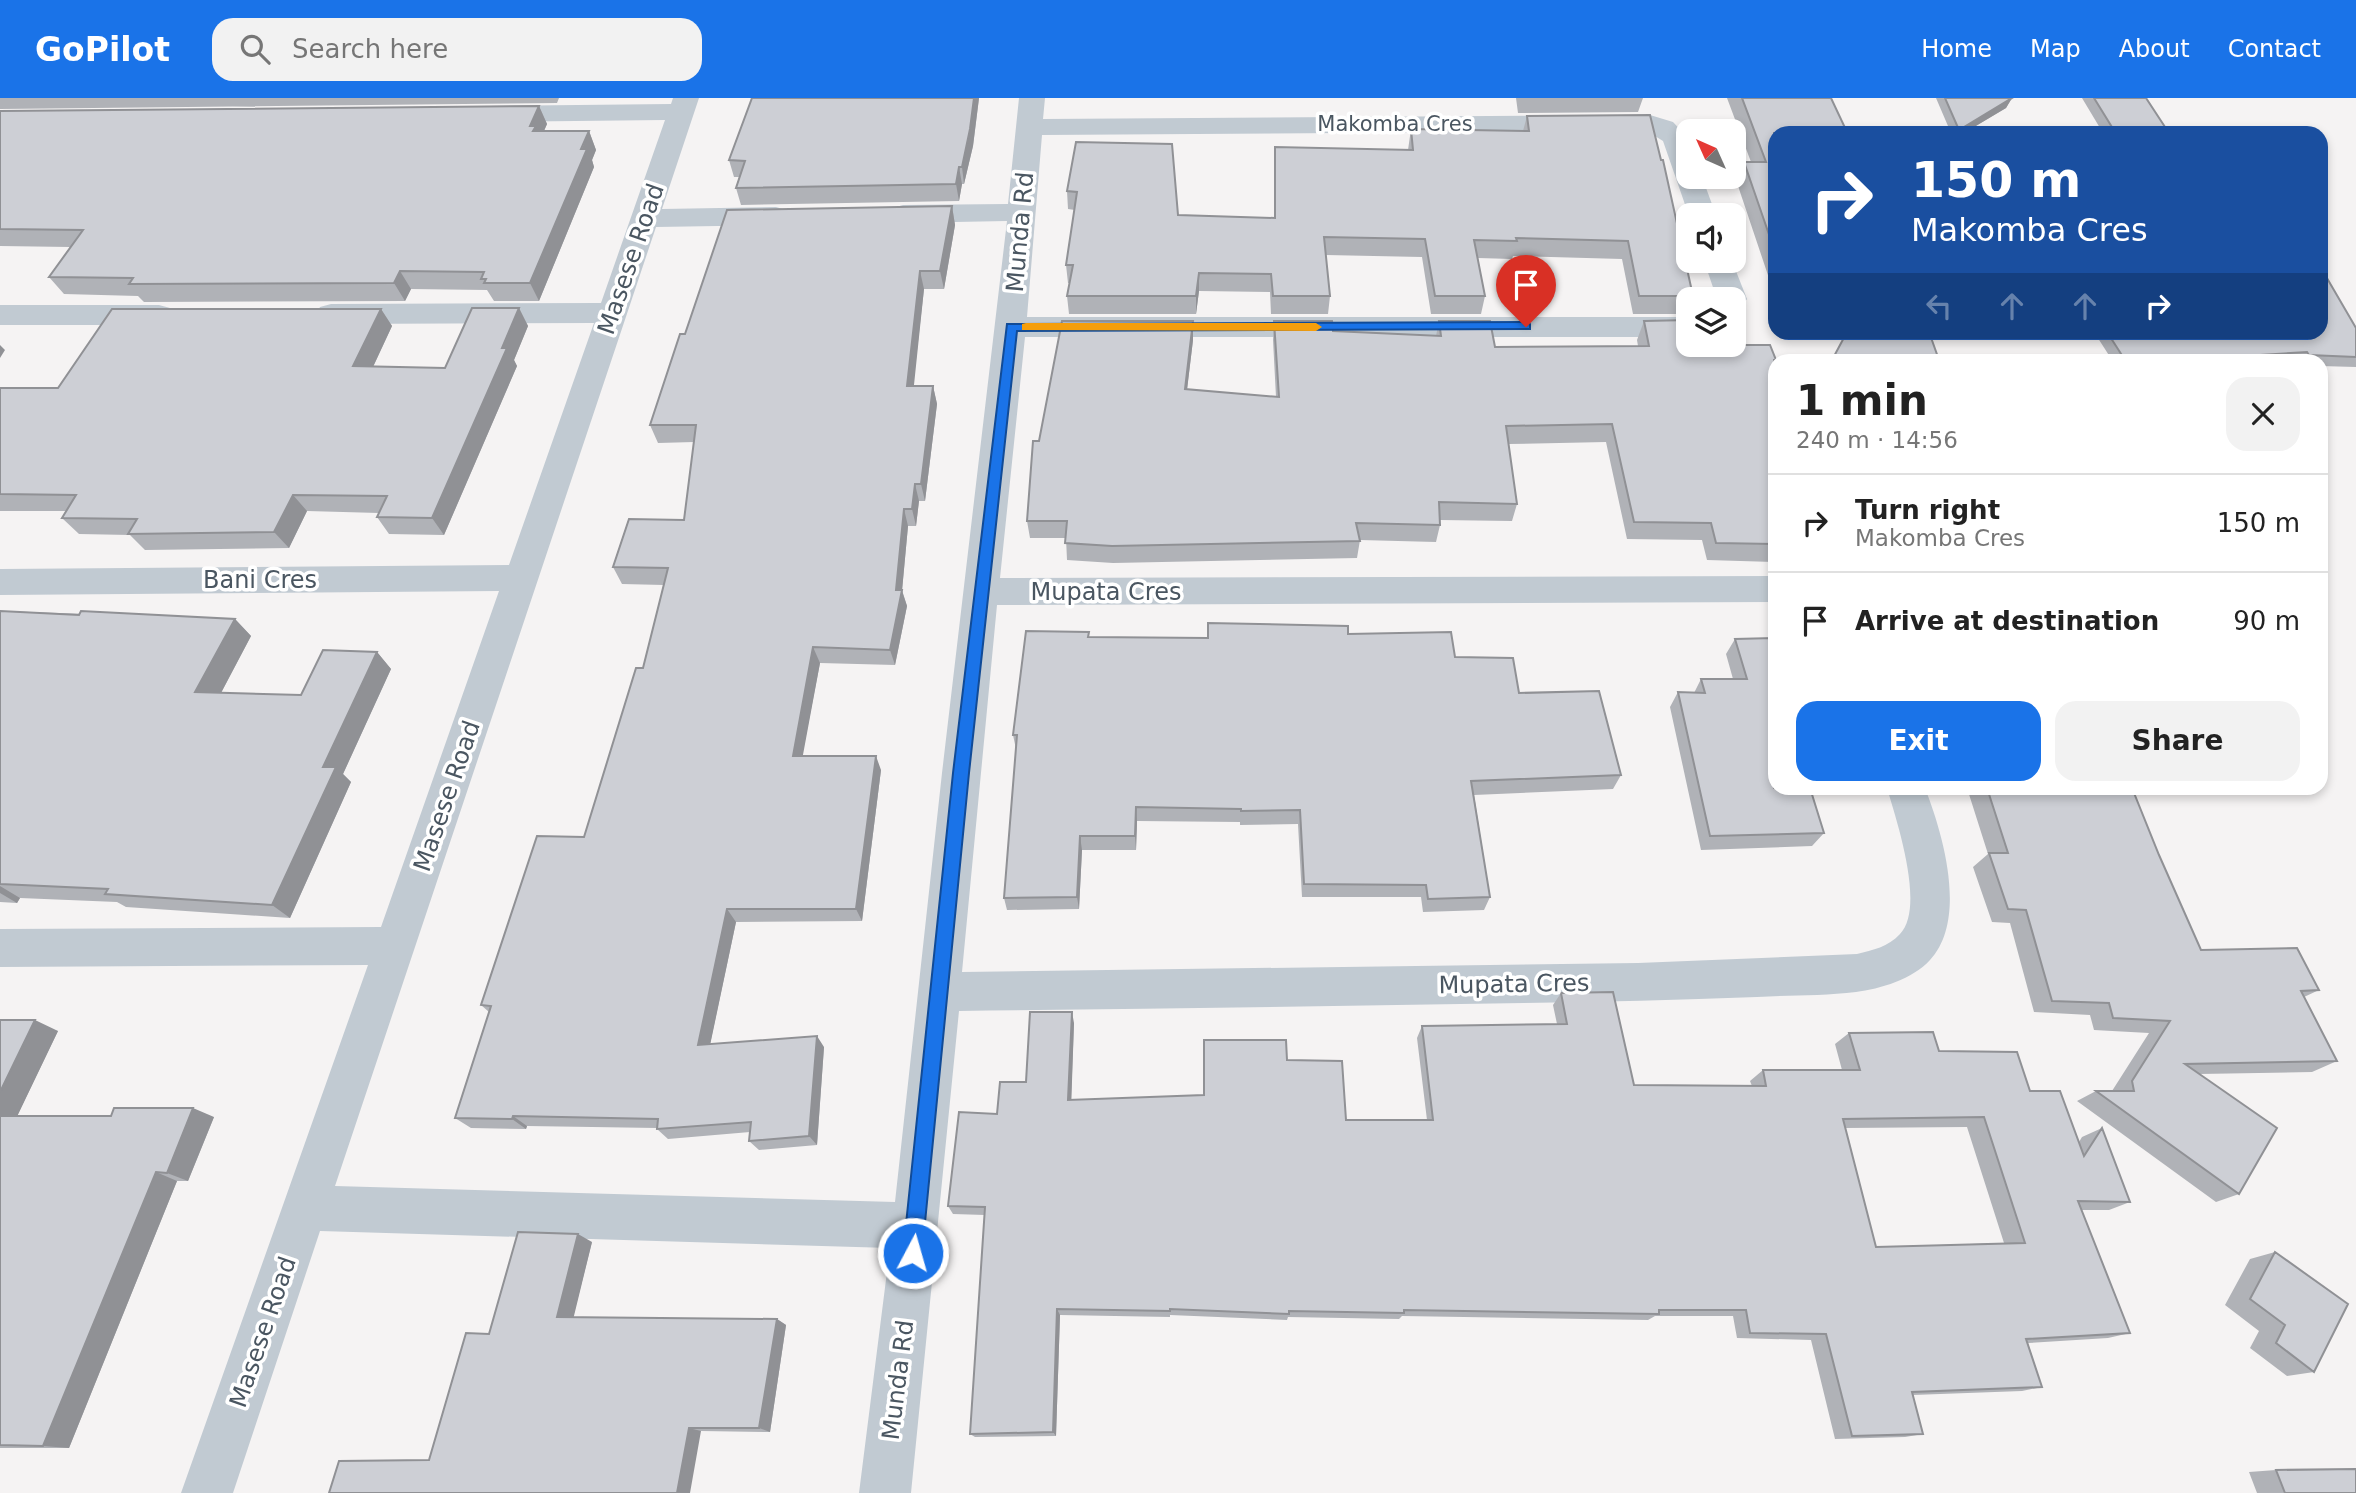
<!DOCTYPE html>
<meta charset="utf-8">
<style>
:root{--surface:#fff;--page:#f2f2f2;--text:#222;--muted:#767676;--line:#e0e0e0;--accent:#1a73e8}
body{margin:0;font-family:"DejaVu Sans",sans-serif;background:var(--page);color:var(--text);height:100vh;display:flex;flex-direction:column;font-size:26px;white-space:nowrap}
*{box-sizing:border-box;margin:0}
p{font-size:23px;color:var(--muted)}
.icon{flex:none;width:38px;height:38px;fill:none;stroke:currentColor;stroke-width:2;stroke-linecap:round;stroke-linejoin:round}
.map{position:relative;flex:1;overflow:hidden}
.panel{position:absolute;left:1768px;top:256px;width:560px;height:441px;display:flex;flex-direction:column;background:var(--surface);border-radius:21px;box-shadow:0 4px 10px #0003}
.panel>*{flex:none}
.banner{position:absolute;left:1768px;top:28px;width:560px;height:214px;border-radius:21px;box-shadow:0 4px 10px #0003;background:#1a4fa0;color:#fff;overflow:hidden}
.needle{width:46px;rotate:315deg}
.buttons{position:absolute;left:1676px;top:21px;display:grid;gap:14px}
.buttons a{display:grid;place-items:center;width:70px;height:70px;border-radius:14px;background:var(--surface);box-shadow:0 4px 10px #0003;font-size:35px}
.pin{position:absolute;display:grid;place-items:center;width:60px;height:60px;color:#fff;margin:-72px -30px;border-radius:50% 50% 50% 0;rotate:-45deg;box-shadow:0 0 7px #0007}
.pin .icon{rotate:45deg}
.me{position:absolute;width:77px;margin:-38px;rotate:6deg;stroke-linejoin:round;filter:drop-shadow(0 0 5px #0008)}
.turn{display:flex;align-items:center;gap:24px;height:147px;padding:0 28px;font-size:32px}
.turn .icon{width:91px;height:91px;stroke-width:2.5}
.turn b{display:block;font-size:49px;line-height:60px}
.lanes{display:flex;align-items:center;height:66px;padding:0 28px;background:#0003;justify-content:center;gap:35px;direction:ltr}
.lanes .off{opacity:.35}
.round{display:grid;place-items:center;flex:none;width:74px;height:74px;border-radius:21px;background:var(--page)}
.headline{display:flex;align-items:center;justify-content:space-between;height:119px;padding:0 28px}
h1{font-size:42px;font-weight:600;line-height:52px}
.primary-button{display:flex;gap:14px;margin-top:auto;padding:14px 28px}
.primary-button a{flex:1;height:80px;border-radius:21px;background:var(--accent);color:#fff;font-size:28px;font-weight:600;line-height:80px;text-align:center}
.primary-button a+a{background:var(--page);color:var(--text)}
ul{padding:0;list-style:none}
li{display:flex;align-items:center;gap:21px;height:98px;padding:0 28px;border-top:2px solid var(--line)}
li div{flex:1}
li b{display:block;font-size:26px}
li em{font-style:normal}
header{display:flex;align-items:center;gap:42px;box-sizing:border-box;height:98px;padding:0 35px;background:var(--accent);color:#fff}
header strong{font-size:33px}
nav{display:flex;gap:38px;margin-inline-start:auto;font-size:24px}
.search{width:490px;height:63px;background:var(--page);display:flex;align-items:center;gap:18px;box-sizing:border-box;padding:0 24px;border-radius:21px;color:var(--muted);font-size:26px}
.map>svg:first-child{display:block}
</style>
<header>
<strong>GoPilot</strong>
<div class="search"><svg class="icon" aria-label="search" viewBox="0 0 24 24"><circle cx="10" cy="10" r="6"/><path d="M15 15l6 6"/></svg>Search here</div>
<nav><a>Home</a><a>Map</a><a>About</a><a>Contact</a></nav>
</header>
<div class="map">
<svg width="2356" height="1395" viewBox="0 0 2356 1395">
<rect width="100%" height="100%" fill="#f5f3f3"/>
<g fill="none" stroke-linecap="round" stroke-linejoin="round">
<path fill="#c1cad2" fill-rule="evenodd" d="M673,0H699L662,111L776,109L786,112L790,118L786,124L776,127L656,129L335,1088L895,1104L942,675L1007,123L903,125L893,122L889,116L893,110L903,107L1008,106L1019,0H1045L1043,21L1650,17L1673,24L1688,40L1689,79H1702L1716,117L1689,118L1663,43L1647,33L1042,37L1027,219H1689V239H1025L1000,480L1774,478V504L997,507L962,874L1638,865L1857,856C1873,852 1888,849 1900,836C1926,809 1896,721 1887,690H1925C1943,736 1968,821 1930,862C1913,881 1880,891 1856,894C1824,898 1790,897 1757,899C1679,902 1602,904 1524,905C1335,908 1147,911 959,913L911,1395H859L890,1150L320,1133L233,1395H181L368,867L0,869V831L381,829L499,493L0,497V471L509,467L594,225L331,226L320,223L316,216L320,209L331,206L601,205L665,22L490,24L481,22L477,16L481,10L490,8L671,6Z
M1704,163H1732L1747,201L1742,208L1734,210V201H1717Z
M0,207H159L170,210L174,217L170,224L159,227H0Z"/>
</g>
<path fill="#b0b2b7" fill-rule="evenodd" d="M0,0H559L557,5L0,11Z
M752,0H979L973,48L964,86H962L959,103L741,107L736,90L739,79H734L729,62Z
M1516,0H1643L1638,14L1518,15Z
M1727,0H1831L1846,32L1774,35V195L1736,82L1744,64H1751Z
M1936,0H2012L2006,10L1964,35H1951Z
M2082,0H2146L2167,32L2165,35H2103Z
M539,8L547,26L544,33H589L596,52L592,62L594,69L539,203H494L487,192L411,191L405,203L144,204L138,198L64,196L49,179L70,149L0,148V13Z
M1527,18L1693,198L1692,201H1689V210L1686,216H1633L1622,161L1513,158L1512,161L1478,160L1485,198L1481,216H1431L1422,159L1326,157L1330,198L1328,216H1271L1270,194L1199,193L1196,216H1069L1067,198L1070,185H1068L1066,167L1075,112L1068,111L1067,93L1076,44L1178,117L1274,120L1275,49L1408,52L1411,31L1523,33Z
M952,108L955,127L944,191H924L913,288H933L937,306L925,403H919L916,428H908L902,492L907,508L895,567L820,565L802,658L881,672L862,823L736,824L710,946L824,949L817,1047L759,1052L749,1043L750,1034L668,1041L657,1031V1030L527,1028L526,1031L471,1030L455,1020L489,914L481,907L584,739L643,570L664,487L622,486L613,469L684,422L694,344L658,345L650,327L685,236Z
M519,210L528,228L514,262L517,268L444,437L389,436L377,419L379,415L307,413L289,450L145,452L130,437L79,436L62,420L66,413H0V290H58L381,211L392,228L373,269L445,270Z
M1193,223V242L1187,291L1276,299L1273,242L1274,223L1333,233L1436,238L1439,223L1495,249L1638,248L1637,242L1644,223L1689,247L1723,248L1774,262V464L1707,462L1702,442L1627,441L1606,344L1508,346L1517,406L1512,423L1440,422V427L1436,444L1360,442L1357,460L1113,465L1067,462L1066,440H1030L1027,423L1039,343Z
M2356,230V269L2320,268V262H2112L2094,234H2320Z
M0,513L235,521L251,538L221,595L301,597L377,554L391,571L343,676L351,684L290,820L126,809L117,804L20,800L17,805L0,804Z
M1089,534V539L1208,540L1348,536L1455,559L1519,595L1621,677L1613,691L1474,697L1490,799L1484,812L1423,814L1421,799H1302L1298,726L1240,727V724L1137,723L1136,752H1082L1079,811L1007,812L1004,800L1016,651L1013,637Z
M1774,540V690L1824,735L1812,748L1701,752L1670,609L1678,594L1694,595L1701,581H1733L1726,556L1735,541Z
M1967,690H2132L2159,757L2201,852L2319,892L2304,899L2337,963L2312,974L2199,976L2239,1096L2216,1104L2077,1003L2096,993H2112L2149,935L2094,932L2090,917L2034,914L2010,825L1992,824L1973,769L1988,756Z
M1561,895L1634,987L1752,988L1750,983L1763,972H1842L1835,946L1849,935L1939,953L2030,993L2079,1044L2082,1039L2102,1030L2130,1104L2109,1112H2081L2130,1235L2108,1240L2028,1245L2042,1289L2022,1293L1913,1297L1923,1336L1905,1339L1835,1341L1811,1242L1737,1240L1733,1218H1655L1648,1222L1402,1218L1399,1221L1288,1219L1287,1222L1170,1217V1219L1060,1217L1056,1338L975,1339L970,1336L985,1117L953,1116L948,1108L997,1016L1026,984L1074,925L1071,1002L1203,997L1287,962L1346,1022H1427L1417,940L1422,928L1557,926L1553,907ZM1967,1029L2004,1145L1876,1149L1845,1030Z
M0,922L58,933L17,1018L214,1019L188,1083H177L69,1350H0Z
M592,1144L573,1219L777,1221L786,1227L770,1334L701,1333L429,1362L489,1236Z
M2275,1154L2314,1274L2287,1278L2250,1250L2259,1233L2225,1207L2250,1161Z
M2276,1372L2356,1395H2257L2249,1374Z"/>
<path fill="#909195" d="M974,0H979L973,48L964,86L962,69Z
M2012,0L2006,10L1964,35H1957L1959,32Z
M539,8L547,26L538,46L530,28Z
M589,33L596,52L592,62L594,69L539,203L530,185Z
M959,69L962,86L959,103L956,86Z
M952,108L955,127L944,191L940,173Z
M400,173L411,191L405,203L394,185Z
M920,173L924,191L912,306L907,288Z
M1199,175V193L1196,216V198Z
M519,210L528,228L514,262L517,268L444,437L432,420Z
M381,211L392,228L365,286L353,268Z
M1193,223V242L1185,309V291Z
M0,247L5,252L0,260Z
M933,288L937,306L925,403L921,386Z
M915,386L919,403L916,428L912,411Z
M293,397L307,413L289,450L274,434Z
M904,411L908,428L902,493L907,508L895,567L890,552Z
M235,521L251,538L213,610L195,594Z
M813,549L820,565L800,673L793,658Z
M377,554L391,571L343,676L351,684L290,820L272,807L323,669Z
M876,658L881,672L862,823L856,811Z
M1136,709L1137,723L1136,752L1135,738Z
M1080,738L1082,752L1079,811L1077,799Z
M0,788L20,800L17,805L0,795Z
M727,811L736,824L708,957L698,947Z
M1072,914L1074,925L1071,1012L1068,1002Z
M35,922L58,933L13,1027L0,1023V994Z
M817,938L824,949L817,1047L809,1038Z
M193,1010L214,1019L188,1083L167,1075Z
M513,1018L527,1028L526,1031L512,1021Z
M156,1074L177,1083L69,1350L43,1348Z
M578,1136L592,1144L572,1226L557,1219Z
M1057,1211L1060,1217L1056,1338L1053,1334Z
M777,1221L786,1227L770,1334L759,1330Z
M689,1330L701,1333L690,1395H677Z"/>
<path fill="#cdcfd5" stroke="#909195" stroke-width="2" fill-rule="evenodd" d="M752,0H974L970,31L962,69H959L956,86L736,90L745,63L729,62Z
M1742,0H1831L1846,32H1849L1850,35H1774V151L1744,64H1766Z
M1945,0H2012L1959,32Z
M2094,0H2146L2167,32L2115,34Z
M539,8L530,28H536L533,33H589L581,51H587L530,185H484L486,181H481L484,174L400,173L394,185L129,186L133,180L49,179L83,132L0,131V13Z
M1650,17L1661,62H1663L1693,198H1639L1628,143L1516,140L1517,143L1474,142L1485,198H1435L1425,141L1324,139L1330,198H1273L1271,176L1199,175L1196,198H1067L1073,167H1066L1077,94L1067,93L1076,44L1172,46L1178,117L1275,120V49L1413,52L1411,31L1529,33L1527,18Z
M952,108L940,173H920L907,288H933L921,386H915L912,411H904L896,492H902L890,552L813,549L793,658H876L856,811H727L698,947L817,938L809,1038L749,1043L751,1024L657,1031L658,1021L513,1018L512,1021L455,1020L491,908L481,907L537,738L584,739L636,570H643L668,470L613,469L629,421L684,422L696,327H650L680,236H685L727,112Z
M2320,175H2324L2356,230V259L2309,257L2307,254L2180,262H2125L2107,234H2320Z
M472,210H519L502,250H507L432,420L377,419L387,398L293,397L274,434L128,436L137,421L62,420L76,397L0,396V290H58L112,211H381L353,268L445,270Z
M1689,222V247H1770L1776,262H1774V405H1773L1774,412V446L1716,445L1711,425L1634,424L1612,326L1506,328L1517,406L1439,404L1440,427L1356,425L1360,443L1112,448L1065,445L1067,423H1027L1033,343H1039L1062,223H1193L1185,291L1279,299L1274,223H1332L1333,233L1441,238L1439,223H1490L1495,249L1649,248L1644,223Z
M1847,234H1929L1939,262H1832Z
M0,513L79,517L81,513L235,521L195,594L301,597L323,552L377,554L323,669H336L272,807L105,796L108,791L0,786Z
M1208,525L1348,528V536L1451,534L1455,559L1513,560L1519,595L1599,593L1621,677L1471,683L1490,799L1428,801L1426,787L1304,786L1300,712L1241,713V711L1136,709L1135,738H1080L1077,799L1004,800L1017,637H1013L1026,533L1089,534L1088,539L1208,540Z
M1774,540V690H1810L1824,735L1710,738L1678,594L1705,595L1701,581H1747L1735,541Z
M1987,690H2132L2159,757L2201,852L2297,850L2319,892L2301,893L2337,963L2185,966L2277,1030L2239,1096L2096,993H2134L2132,983L2170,923L2113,920L2109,905L2052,903L2026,812L2008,811L1989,755H2008Z
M1613,894L1634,987L1766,988L1763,972H1860L1849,935L1933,934L1939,953L2017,954L2030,993H2060L2084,1058L2102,1030L2130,1104L2078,1103L2130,1235L2026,1241L2042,1289L1912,1294L1923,1336L1852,1338L1826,1236L1750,1235L1746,1212H1659V1216L1404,1212V1215L1289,1213V1216L1170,1211V1213L1057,1211L1053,1334L970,1336L985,1109L948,1108L959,1014L997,1016L1000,984H1026L1030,914H1072L1068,1002L1204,997V942H1286L1287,962L1342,963L1346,1022H1433L1422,928L1567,926L1561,895ZM1984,1019L2025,1145L1876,1149L1843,1021Z
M0,922H35L0,994Z
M114,1010H193L167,1075L156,1074L43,1348L0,1347V1018H111Z
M518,1134L578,1136L557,1219L777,1221L759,1330H689L677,1395H329L339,1363L429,1362L466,1235L489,1236Z
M2275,1154L2348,1206L2314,1274L2276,1245L2285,1227L2250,1201Z
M2356,1371V1395H2285L2276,1372Z"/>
<path fill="#1a73e8" stroke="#114b97" stroke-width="2" d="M1526,224L1530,226V231L1017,233L969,675L922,1155L919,1162L913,1165L906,1162L903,1155L953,675L1007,226Z"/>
<path fill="#f59e0b" d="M1026,225H1316L1322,229L1316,233L1022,232V226Z"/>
<g text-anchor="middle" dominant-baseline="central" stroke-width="7" stroke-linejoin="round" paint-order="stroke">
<g font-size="21" fill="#4a5661" stroke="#fff">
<text x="1395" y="26">Makomba Cres</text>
</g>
<g font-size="24" fill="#4a5661" stroke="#fff">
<text transform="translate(1020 134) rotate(-85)">Munda Rd</text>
<text transform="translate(631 161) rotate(-71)">Masese Road</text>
<text x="260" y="482">Bani Cres</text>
<text x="1106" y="494">Mupata Cres</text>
<text transform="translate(447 698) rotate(-71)">Masese Road</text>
<text transform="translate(1514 886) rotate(-1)">Mupata Cres</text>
<text transform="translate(263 1234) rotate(-71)">Masese Road</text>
<text transform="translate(898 1282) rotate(-83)">Munda Rd</text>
</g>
</g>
</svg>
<div class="buttons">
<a><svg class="needle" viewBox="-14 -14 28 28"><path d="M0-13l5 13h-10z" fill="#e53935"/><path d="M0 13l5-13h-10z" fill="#767676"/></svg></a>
<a><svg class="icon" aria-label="sound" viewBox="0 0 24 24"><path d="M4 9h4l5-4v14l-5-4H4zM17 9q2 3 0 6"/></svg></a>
<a><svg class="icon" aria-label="layers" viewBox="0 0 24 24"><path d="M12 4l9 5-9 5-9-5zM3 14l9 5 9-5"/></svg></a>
</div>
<div class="pin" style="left:1526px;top:229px;background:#d93025"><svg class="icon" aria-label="arrive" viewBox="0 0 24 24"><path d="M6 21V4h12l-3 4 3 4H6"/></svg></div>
<svg class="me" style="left:913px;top:1155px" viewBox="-20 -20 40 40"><circle r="17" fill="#1a73e8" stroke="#fff" stroke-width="3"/><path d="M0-11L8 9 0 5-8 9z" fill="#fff"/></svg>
<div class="banner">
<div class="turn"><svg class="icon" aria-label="right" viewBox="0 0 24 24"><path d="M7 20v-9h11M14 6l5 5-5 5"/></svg><div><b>150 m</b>Makomba Cres</div></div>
<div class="lanes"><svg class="icon off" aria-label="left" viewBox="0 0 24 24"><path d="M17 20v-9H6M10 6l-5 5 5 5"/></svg><svg class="icon off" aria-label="ahead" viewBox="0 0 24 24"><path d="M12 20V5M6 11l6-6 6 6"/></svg><svg class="icon off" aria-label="ahead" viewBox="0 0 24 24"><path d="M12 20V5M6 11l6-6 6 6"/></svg><svg class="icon" aria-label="right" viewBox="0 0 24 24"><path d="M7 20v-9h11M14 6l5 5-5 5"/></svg></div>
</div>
<section class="panel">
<div class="headline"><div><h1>1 min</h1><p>240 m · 14:56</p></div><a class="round"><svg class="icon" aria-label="close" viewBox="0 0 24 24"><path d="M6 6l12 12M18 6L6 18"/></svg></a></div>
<ul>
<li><svg class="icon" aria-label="right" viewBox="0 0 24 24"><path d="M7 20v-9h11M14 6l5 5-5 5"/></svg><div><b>Turn right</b><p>Makomba Cres</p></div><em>150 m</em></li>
<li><svg class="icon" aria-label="arrive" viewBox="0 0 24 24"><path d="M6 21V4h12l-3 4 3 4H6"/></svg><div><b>Arrive at destination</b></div><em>90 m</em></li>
</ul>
<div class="primary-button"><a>Exit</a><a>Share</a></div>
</section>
</div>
